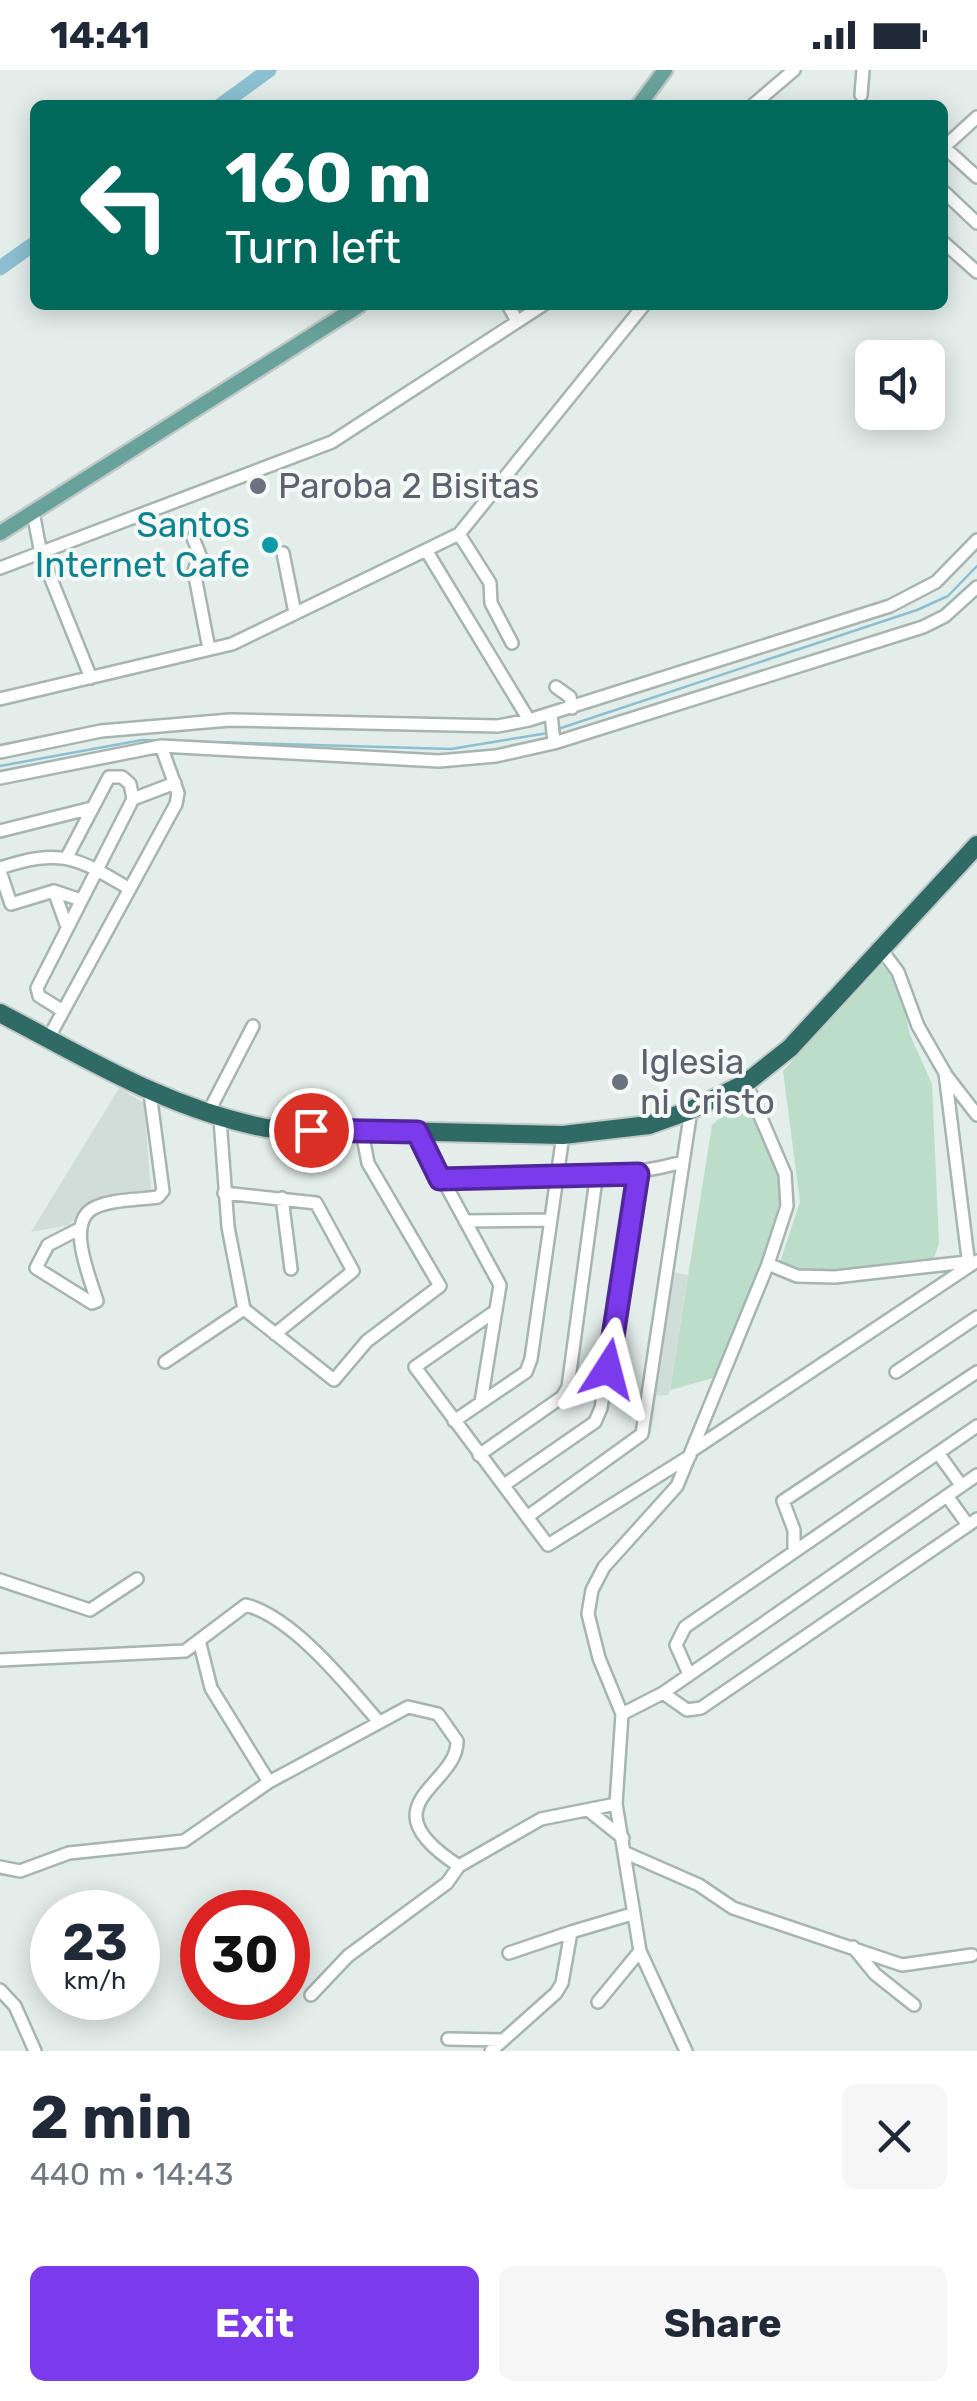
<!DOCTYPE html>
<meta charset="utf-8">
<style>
:root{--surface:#fff;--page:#f6f6f7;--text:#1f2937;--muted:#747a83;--accent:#7c3aed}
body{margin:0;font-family:Rubik,sans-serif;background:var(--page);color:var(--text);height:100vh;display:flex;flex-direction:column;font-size:38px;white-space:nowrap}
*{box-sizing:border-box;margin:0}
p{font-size:32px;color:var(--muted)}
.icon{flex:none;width:55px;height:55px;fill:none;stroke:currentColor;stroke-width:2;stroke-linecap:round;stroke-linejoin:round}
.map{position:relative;height:1981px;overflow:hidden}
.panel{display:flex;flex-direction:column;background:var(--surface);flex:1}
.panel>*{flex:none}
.banner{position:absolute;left:30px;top:30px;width:918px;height:210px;border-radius:15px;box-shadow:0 5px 25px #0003;background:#00695c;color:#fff;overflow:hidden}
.controls{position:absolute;left:855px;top:270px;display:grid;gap:20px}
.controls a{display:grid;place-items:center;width:90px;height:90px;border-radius:15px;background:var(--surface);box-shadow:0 5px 25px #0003;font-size:50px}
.speed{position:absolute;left:30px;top:1820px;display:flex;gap:20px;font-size:50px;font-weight:700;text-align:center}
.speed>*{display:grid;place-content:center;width:130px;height:130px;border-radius:50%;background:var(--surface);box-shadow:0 5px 25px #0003;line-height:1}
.speed small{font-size:25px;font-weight:400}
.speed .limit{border:15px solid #d22;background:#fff;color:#111}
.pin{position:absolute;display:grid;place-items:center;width:85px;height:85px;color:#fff;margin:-42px;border:5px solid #fff;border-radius:50%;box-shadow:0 2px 10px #0007}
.me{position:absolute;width:110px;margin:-55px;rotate:9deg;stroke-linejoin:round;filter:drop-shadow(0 0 8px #0008)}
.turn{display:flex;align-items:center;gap:35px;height:210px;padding:0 30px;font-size:45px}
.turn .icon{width:130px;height:130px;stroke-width:2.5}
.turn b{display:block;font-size:70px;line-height:85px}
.round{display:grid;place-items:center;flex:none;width:105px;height:105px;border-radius:15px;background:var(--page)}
.head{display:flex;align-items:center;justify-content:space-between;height:170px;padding:0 30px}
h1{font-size:60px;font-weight:700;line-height:75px}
.button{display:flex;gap:20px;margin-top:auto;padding:20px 30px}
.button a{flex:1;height:115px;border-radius:15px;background:var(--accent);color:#fff;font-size:40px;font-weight:700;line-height:115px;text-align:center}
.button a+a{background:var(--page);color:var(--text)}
.status{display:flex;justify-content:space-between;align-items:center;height:70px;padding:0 50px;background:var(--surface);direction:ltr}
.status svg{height:28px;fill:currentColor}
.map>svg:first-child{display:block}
</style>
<div class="status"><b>14:41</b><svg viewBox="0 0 49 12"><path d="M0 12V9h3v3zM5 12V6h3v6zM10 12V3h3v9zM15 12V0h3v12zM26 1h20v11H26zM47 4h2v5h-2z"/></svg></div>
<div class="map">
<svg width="977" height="1981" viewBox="0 0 977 1981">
<rect width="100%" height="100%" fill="#e3edea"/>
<path fill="#d1ddd9" d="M119,1018L144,1033L151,1121L98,1127L83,1135L70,1155L31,1162Z
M668,1201L688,1205L669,1325L651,1326Z"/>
<path fill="#bcdec9" d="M882,895L899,916L910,965L932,1014L939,1173L932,1194L795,1206L778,1198L800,1132L783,1001Z
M752,1041L784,1110L781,1134L776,1157L713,1308L670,1320L712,1055L727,1042Z"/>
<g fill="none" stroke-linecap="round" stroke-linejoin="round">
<path stroke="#8cbfd1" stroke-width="2.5" d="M558,659L917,540L948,526L977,496
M0,696L142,670L451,679L548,663"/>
<path stroke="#8cbfd1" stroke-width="15" d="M221,35L269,0
M0,198L35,173"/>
<defs>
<path id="minor" d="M861,25L863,0
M753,35L794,0
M945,78L977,107
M942,79L977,47
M942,120L977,153
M942,171L977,202
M508,235L517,251
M33,442L41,484L91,608
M459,464L490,513L491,533L512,573
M193,468L200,485L194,501L209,579
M426,480L529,650
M283,483L295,543
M0,498L332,372L543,235
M556,617L570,627L572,638
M0,629L232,574L459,464L644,235
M551,644L554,673
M0,682L101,661L230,650L498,656L529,650L890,536L936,512L977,470
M0,708L161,676L439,691L496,686L554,673L923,557L945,546L977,517
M133,729L175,713
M0,761L92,738
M0,798C61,778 76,787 130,819
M0,801L11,834L54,821L81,830
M54,821L67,857
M881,879L898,902L918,956L945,1003L969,1196
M63,941L39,926L37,918L133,729L130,714L122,707H109L68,785
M48,969L176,734L178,723L161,676
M946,1005L977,1045
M207,1045L253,956
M220,1049L228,1157L244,1239L334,1310L367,1271L440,1216L368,1093L362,1062
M417,1062L500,1215L481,1332
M440,1109C522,1107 603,1114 683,1092
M224,1123L316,1133L353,1201L275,1264
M282,1128L291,1199
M465,1151L550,1150
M79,1159L48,1175L36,1198L92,1233L97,1231C90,1207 64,1150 96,1137C113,1129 140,1130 158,1127L163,1121L150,1023
M768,1194L797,1206L835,1207L967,1192
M494,1242L415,1297L548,1475L690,1386
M165,1292L244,1239
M896,1302L977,1247
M454,1351L526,1302L531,1289L563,1065
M693,1380L977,1191
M938,1383L961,1415
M479,1385L562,1327L568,1317L596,1109
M504,1415L595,1352L601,1338L638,1104
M947,1426L968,1455
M527,1447L642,1364L691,1040
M794,1482V1460L783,1431L977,1302
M0,1510L90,1540L137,1509
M199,1570L211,1618L269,1712
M0,1590L185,1581L246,1535C294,1548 347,1615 379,1652
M688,1602L676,1575L685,1557L977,1356
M663,1623L687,1640L701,1638L977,1449
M622,1644L663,1623L977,1405
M588,1740L623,1768
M626,1783L699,1815L733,1838L902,1895L972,1885
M0,1797L20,1801L69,1783L184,1771L269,1712L408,1637L438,1644L457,1671C458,1716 363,1734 459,1796L541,1749L616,1734
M853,1877L875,1904L914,1935
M509,1883L571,1862
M0,1920L15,1936L35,1981
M311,1925L348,1886L447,1813L459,1796
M598,1932L640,1881
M448,1969L503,1970
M491,1981L556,1923L562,1913L571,1862L632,1844
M686,1981L640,1881L616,1734L622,1644L599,1588L588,1544L592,1520L604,1497L677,1416L768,1194L787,1136L785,1104L746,1013"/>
<path id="major" d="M639,35L665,0
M0,463L360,235"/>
<path id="highway" d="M0,943C88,989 168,1039 266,1058L563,1065L649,1055L691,1040L746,1013L790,978L977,775"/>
</defs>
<use href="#minor" stroke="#a6b5b2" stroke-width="16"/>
<use href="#major" stroke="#c1c9c8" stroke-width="19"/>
<use href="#highway" stroke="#c1c9c8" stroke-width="22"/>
<use href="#minor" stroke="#fff" stroke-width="11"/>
<use href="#major" stroke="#68a29a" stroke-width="14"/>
<use href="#highway" stroke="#2f6a65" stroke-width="18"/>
</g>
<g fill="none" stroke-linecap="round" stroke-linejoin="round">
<defs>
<path id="route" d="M311,1060L417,1062L440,1109L638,1104L608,1299"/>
</defs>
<use href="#route" stroke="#51269a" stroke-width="25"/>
<use href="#route" stroke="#7c3aed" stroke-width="18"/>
</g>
<g fill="#6b7280" stroke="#f4f9f7" stroke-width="4">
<circle cx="258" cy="416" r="10"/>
<circle cx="620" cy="1012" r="10"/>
</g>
<circle fill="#0f9aa8" stroke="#f4f9f7" stroke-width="4" cx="270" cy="475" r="10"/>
<g text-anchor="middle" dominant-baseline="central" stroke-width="8" stroke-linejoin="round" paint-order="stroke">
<g font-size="35" fill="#5b616d" stroke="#f4f9f7" text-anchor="start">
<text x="278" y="416">Paroba 2 Bisitas</text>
<text x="640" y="992">Iglesia<tspan x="640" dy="40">ni Cristo</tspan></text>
</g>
<g font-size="35" fill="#0d838f" stroke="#f4f9f7" text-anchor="end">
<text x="250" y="455">Santos<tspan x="250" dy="40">Internet Cafe</tspan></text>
</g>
</g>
</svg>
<div class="controls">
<a><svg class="icon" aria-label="sound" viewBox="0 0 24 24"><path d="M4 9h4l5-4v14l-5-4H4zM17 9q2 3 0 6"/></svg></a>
</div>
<div class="speed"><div>23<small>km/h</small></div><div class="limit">30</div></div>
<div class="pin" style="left:311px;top:1060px;background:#d93025"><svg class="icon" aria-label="arrive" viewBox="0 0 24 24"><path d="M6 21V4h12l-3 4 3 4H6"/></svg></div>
<svg class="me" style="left:608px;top:1299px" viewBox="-20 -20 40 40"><path d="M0-17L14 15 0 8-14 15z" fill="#7c3aed" stroke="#fff" stroke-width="4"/></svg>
<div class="banner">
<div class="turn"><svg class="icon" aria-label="left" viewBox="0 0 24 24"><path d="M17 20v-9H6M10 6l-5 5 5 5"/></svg><div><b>160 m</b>Turn left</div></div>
</div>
</div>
<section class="panel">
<div class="head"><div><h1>2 min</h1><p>440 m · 14:43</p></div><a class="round"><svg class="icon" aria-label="close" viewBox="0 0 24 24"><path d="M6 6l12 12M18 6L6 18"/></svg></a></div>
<div class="button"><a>Exit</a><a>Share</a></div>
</section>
